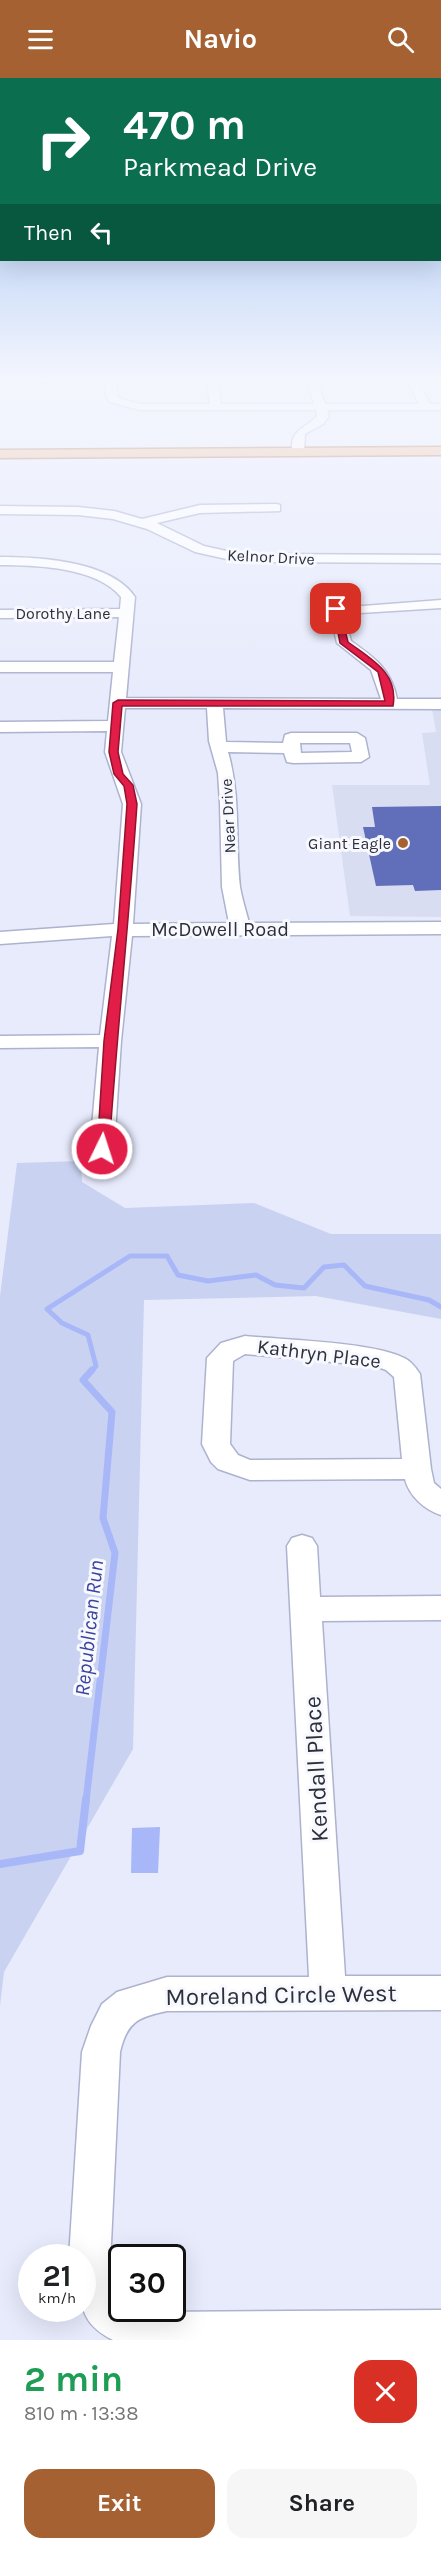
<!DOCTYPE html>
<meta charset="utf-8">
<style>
:root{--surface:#fff;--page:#f6f6f6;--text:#202124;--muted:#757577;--accent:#a56132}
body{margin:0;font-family:Karla,sans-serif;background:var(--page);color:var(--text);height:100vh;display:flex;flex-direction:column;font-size:22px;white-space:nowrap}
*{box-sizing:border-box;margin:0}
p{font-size:20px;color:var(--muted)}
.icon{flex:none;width:33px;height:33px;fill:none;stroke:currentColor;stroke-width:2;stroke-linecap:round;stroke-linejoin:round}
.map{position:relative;height:2262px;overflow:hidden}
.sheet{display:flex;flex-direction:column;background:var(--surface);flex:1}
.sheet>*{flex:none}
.hud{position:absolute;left:0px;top:0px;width:441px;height:183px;box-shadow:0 6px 24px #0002;background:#0b6e4f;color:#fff;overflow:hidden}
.speed{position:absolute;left:18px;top:2166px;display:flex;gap:12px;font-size:30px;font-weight:700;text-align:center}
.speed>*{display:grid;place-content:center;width:78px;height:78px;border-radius:50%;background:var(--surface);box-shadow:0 6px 24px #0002;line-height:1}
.speed small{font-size:15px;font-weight:400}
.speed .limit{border:3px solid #111;border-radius:9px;background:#fff;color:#111}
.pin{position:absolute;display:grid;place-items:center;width:51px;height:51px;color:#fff;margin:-26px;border-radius:12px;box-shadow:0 3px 9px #0006}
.me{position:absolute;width:66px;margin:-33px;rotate:4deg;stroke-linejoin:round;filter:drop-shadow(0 0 4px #0008)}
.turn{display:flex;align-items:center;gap:21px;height:126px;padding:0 24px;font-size:27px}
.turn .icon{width:78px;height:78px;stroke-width:2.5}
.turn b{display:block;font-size:42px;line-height:51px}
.then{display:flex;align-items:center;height:57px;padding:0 24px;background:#0003;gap:12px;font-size:22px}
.round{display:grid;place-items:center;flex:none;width:63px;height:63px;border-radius:18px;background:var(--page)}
.headline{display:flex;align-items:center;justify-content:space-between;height:102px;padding:0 24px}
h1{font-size:36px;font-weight:700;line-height:45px;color:#1e9e55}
.cta{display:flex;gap:12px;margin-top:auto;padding:12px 24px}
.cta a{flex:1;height:69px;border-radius:18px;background:var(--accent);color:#fff;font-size:24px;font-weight:700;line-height:69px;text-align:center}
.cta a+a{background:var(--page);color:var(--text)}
header{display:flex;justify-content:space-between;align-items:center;height:78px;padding:0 24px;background:var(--accent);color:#fff;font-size:27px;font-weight:700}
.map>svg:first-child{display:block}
</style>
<header><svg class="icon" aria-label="menu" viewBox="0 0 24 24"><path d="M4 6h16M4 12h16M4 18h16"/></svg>Navio<svg class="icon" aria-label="search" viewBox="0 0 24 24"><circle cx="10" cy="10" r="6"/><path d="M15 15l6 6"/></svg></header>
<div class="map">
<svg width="441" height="2262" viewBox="0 0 441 2262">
<rect width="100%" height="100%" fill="#e7ebfc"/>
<path fill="#d8ddf1" d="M432,631H441V839L350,838L332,707H430L422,655L436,654Z"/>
<path fill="#cad2f2" d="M81,1083L82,1104L125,1130L254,1125L331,1156H441V1241L316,1218L144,1222L133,1671L4,1894L0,1928V1218L17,1085Z"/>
<path fill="#a8b7f8" d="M160,1749L158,1795H131L132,1750Z"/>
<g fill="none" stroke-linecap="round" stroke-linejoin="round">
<path stroke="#a8b7f8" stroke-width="5" d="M91,1294L96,1288L88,1257L62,1245L47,1231L130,1178H167L178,1197L208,1203L256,1197L275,1207L304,1210L324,1189L344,1187L365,1208L429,1222L441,1229"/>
<path stroke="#a8b7f8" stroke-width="7" d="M86,1723L115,1475L103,1440L112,1334L83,1302L92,1292"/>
<path stroke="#a8b7f8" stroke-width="8" d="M0,1786L80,1773L86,1721"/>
</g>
<path fill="#616eba" d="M441,728V812L415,813L413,807L376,808L363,749H375L372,729Z"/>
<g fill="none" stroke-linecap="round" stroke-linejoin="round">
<defs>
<path id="minor" d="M17,299L106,301V299H116L118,320L140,326H210L206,299H216L221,326H314L306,299H316L325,326H419L406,299H416L430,326H441V332H327L329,338L323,346L305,356L304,374L298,378L292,374C290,351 304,352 317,338L316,332H140L110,324L106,317V307H56Z
M276,426L280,427V433L200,435L157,445L204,468L240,476L441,477V485L240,484L195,474L147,451L113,441L78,437L0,436V428L78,429L114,433L142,441L200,427Z
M0,479C39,479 111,483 135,519L126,620L381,621L371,592L337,565L329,531L336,527L363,528L441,522V530L344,536L351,563C375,580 391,591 397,621H441V631L223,630L226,664L283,665L285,657L291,655H357L365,660L369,679L361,684L293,685L287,684L284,675L228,674C241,719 235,763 240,809C242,821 246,833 249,845L441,844V856L132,858L121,963L114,1071L110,1076H94L90,1071L99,969L0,970V958L100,957L112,858L0,866V854L114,846L123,726L105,674L107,653L0,654V644L108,643L113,594H0V584H114L119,539L0,540V532L120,531L121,519C97,489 35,487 0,487ZM125,630H207L209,663L218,695L220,725L222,809L229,845L133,846L141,726L121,674ZM300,665H350L352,674L301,675Z
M245,1258C283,1262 373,1264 404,1280C411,1283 416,1290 420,1296L431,1391L434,1405L441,1411V1437C425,1432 409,1418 405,1401L250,1402L218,1391L211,1384L202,1366L207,1280L221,1265ZM245,1276L375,1288L386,1292L394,1299L402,1381L250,1382L238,1377L230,1366L233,1283Z
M302,1457L312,1460L317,1468L320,1519L441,1518V1542L322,1543L345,1898H441V1932L167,1933C138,1939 127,1944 120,1974L110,2187C112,2203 122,2215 122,2230L155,2234L441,2232V2262H113C73,2242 82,2218 82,2180H69L82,1974L91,1948L102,1926L117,1914L167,1899H309L287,1468L292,1460Z"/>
<path id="major" d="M441,369V377L0,380V372Z"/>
</defs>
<use href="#minor" stroke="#adb3ce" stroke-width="3"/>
<use href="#major" stroke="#a86940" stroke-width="3"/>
<use href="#minor" fill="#fff" fill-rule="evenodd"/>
<use href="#major" fill="#f2b88e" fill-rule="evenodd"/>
</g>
<linearGradient id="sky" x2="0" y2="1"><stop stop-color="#8eb5ee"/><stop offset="0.49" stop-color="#f4f6fe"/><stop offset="1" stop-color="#f4f6fe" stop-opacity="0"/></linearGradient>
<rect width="441" height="615" fill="url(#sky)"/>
<path fill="#e11d48" stroke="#92132f" stroke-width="1.5" d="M333,529L340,531L348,564C371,581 399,595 393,628H122L118,674L123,696L133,707L137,726C129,842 117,956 109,1071L107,1074H97L104,963L118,851L127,726L124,708L114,696L109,674L113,625L118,622L385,623L378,594L340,565Z"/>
<circle fill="#a56132" stroke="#f8f9ff" stroke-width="2" cx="403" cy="765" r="6"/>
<g text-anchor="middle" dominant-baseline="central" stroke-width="6" stroke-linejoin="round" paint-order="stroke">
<g font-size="16" fill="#2d303b" stroke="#f8f9ff">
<text transform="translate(271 479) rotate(3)">Kelnor Drive</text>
<text x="63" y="535">Dorothy Lane</text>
<text transform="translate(228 738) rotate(-93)">Near Drive</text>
</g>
<g font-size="16" fill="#2d303b" stroke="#f8f9ff" text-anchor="end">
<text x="391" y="765">Giant Eagle</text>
</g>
<g font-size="20" fill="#2d303b" stroke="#f8f9ff">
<text x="220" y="851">McDowell Road</text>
<text transform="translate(319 1276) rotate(7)">Kathryn Place</text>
</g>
<g font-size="21" font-style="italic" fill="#39429e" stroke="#f8f9ff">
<text transform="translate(89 1550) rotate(-84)">Republican Run</text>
</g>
<g font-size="24" fill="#2d303b" stroke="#f8f9ff">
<text transform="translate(316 1691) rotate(-93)">Kendall Place</text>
<text transform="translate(281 1917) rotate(-1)">Moreland Circle West</text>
</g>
</g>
</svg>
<div class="speed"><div>21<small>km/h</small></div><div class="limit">30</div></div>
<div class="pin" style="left:336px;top:531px;background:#d93025"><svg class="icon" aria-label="arrive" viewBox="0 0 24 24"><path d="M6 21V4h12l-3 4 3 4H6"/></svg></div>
<svg class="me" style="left:102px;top:1071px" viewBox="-20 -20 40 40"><circle r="17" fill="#e11d48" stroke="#fff" stroke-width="3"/><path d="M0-11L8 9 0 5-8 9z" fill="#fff"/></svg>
<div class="hud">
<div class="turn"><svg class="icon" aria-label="right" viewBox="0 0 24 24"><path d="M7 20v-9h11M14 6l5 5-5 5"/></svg><div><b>470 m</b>Parkmead Drive</div></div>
<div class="then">Then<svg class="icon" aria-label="left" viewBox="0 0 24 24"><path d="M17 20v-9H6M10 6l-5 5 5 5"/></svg></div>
</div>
</div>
<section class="sheet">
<div class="headline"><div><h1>2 min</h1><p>810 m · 13:38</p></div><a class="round" style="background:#d93025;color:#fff"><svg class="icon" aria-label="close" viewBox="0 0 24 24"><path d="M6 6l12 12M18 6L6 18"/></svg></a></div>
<div class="cta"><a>Exit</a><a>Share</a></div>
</section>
